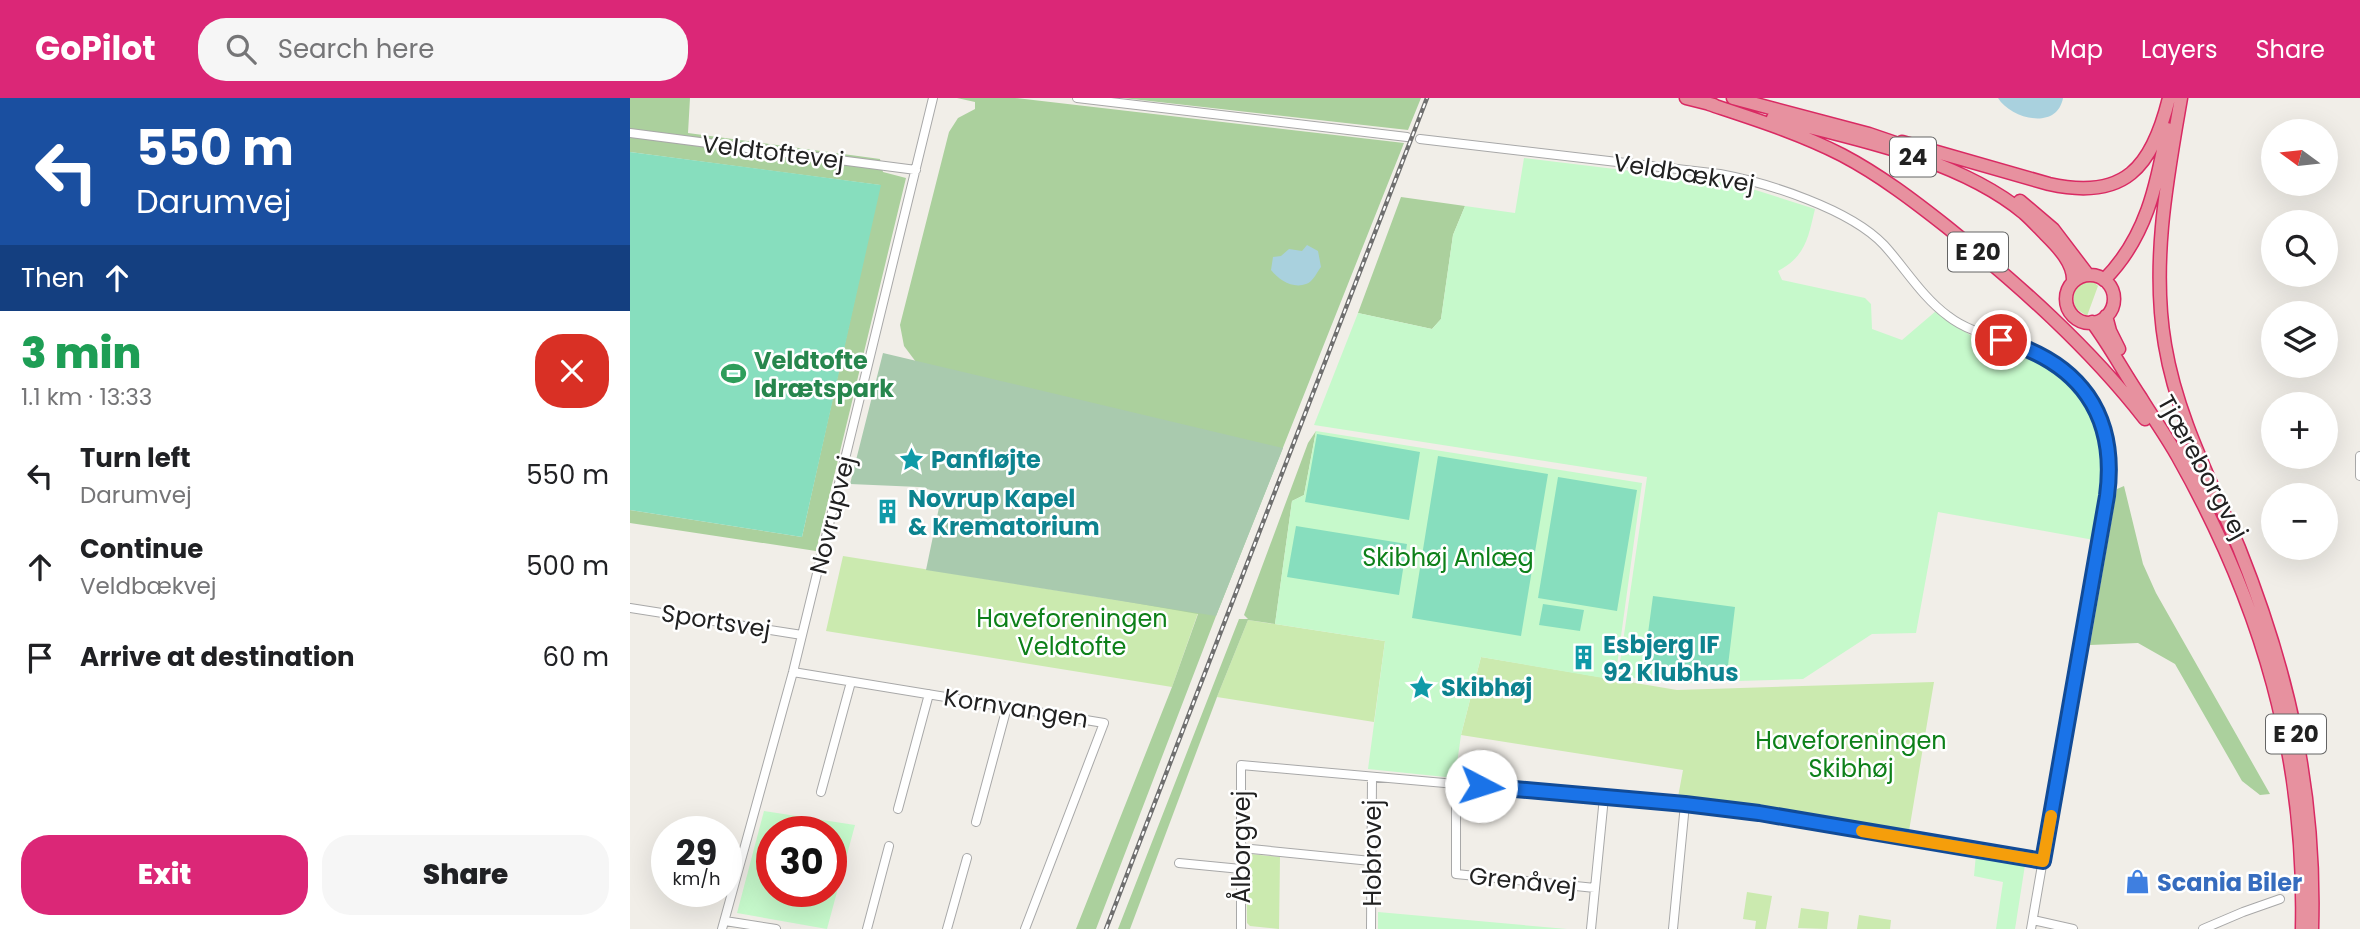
<!DOCTYPE html>
<meta charset="utf-8">
<style>
:root{--surface:#fff;--page:#f6f6f6;--text:#202124;--muted:#757577;--accent:#db2777}
body{margin:0;font-family:Poppins,sans-serif;background:var(--page);color:var(--text);height:100vh;display:flex;flex-direction:column;font-size:26px;white-space:nowrap}
*{box-sizing:border-box;margin:0}
p{font-size:23px;color:var(--muted)}
.icon{flex:none;width:38px;height:38px;fill:none;stroke:currentColor;stroke-width:2;stroke-linecap:round;stroke-linejoin:round}
.map{position:relative;flex:1;overflow:hidden}
.details{display:flex;flex-direction:column;background:var(--surface);width:630px}
.details>*{flex:none}
.top-card{background:#1a4fa0;color:#fff;overflow:hidden}
.needle{width:46px;rotate:285deg}
.tools{position:absolute;left:1631px;top:21px;display:grid;gap:14px}
.tools a{display:grid;place-items:center;width:77px;height:77px;border-radius:50%;background:var(--surface);box-shadow:0 7px 28px #0002;font-size:35px}
.speed{position:absolute;left:21px;top:718px;display:flex;gap:14px;font-size:35px;font-weight:700;text-align:center}
.speed>*{display:grid;place-content:center;width:91px;height:91px;border-radius:50%;background:var(--surface);box-shadow:0 7px 28px #0002;line-height:1}
.speed small{font-size:18px;font-weight:400}
.speed .limit{border:10px solid #d22;background:#fff;color:#111}
.pin{position:absolute;display:grid;place-items:center;width:60px;height:60px;color:#fff;margin:-30px;border:4px solid #fff;border-radius:50%;box-shadow:0 2px 7px #0007}
.me{position:absolute;width:77px;margin:-38px;rotate:95deg;stroke-linejoin:round;filter:drop-shadow(0 0 5px #0008)}
.turn{display:flex;align-items:center;gap:24px;height:147px;padding:0 21px;font-size:32px}
.turn .icon{width:91px;height:91px;stroke-width:2.5}
.turn b{display:block;font-size:49px;line-height:60px}
.then{display:flex;align-items:center;height:66px;padding:0 21px;background:#0003;gap:14px;font-size:26px}
.round{display:grid;place-items:center;flex:none;width:74px;height:74px;border-radius:28px;background:var(--page)}
.head{display:flex;align-items:center;justify-content:space-between;height:119px;padding:0 21px}
h1{font-size:42px;font-weight:800;line-height:52px;color:#1e9e55}
.button{display:flex;gap:14px;margin-top:auto;padding:14px 21px}
.button a{flex:1;height:80px;border-radius:28px;background:var(--accent);color:#fff;font-size:28px;font-weight:800;line-height:80px;text-align:center}
.button a+a{background:var(--page);color:var(--text)}
ul{padding:0;list-style:none}
li{display:flex;align-items:center;gap:21px;height:91px;padding:0 21px}
li div{flex:1}
li b{display:block;font-size:26px}
li em{font-style:normal}
header{display:flex;align-items:center;gap:42px;box-sizing:border-box;height:98px;padding:0 35px;background:var(--accent);color:#fff}
header strong{font-size:33px}
nav{display:flex;gap:38px;margin-inline-start:auto;font-size:24px}
.search{width:490px;height:63px;background:var(--page);display:flex;align-items:center;gap:18px;box-sizing:border-box;padding:0 24px;border-radius:28px;color:var(--muted);font-size:26px}
main{display:flex;flex:1;min-height:0}
.map>svg:first-child{display:block}
</style>
<header>
<strong>GoPilot</strong>
<div class="search"><svg class="icon" aria-label="search" viewBox="0 0 24 24"><circle cx="10" cy="10" r="6"/><path d="M15 15l6 6"/></svg>Search here</div>
<nav><a>Map</a><a>Layers</a><a>Share</a></nav>
</header>
<main>
<section class="details">
<div class="top-card">
<div class="turn"><svg class="icon" aria-label="left" viewBox="0 0 24 24"><path d="M17 20v-9H6M10 6l-5 5 5 5"/></svg><div><b>550 m</b>Darumvej</div></div>
<div class="then">Then<svg class="icon" aria-label="ahead" viewBox="0 0 24 24"><path d="M12 20V5M6 11l6-6 6 6"/></svg></div>
</div>
<div class="head"><div><h1>3 min</h1><p>1.1 km · 13:33</p></div><a class="round" style="background:#d93025;color:#fff"><svg class="icon" aria-label="close" viewBox="0 0 24 24"><path d="M6 6l12 12M18 6L6 18"/></svg></a></div>
<ul>
<li><svg class="icon" aria-label="left" viewBox="0 0 24 24"><path d="M17 20v-9H6M10 6l-5 5 5 5"/></svg><div><b>Turn left</b><p>Darumvej</p></div><em>550 m</em></li>
<li><svg class="icon" aria-label="ahead" viewBox="0 0 24 24"><path d="M12 20V5M6 11l6-6 6 6"/></svg><div><b>Continue</b><p>Veldbækvej</p></div><em>500 m</em></li>
<li><svg class="icon" aria-label="arrive" viewBox="0 0 24 24"><path d="M6 21V4h12l-3 4 3 4H6"/></svg><div><b>Arrive at destination</b></div><em>60 m</em></li>
</ul>
<div class="button"><a>Exit</a><a>Share</a></div>
</section>
<div class="map">
<svg width="1730" height="831" viewBox="0 0 1730 831">
<rect width="100%" height="100%" fill="#f1eee8"/>
<path fill="#cbeaaf" d="M1463,183L1468,188L1457,218L1445,210L1443,196L1451,185Z
M213,458L568,515L542,589L196,533Z
M618,522L755,543L744,624L587,599Z
M851,559L1047,592L1304,584L1279,733L1048,699L1053,672L831,637Z
M620,756L650,759L649,831L620,828L617,825L616,759Z
M1117,794L1142,798L1136,831H1125L1126,823L1113,821Z
M1171,810L1199,814L1197,831L1168,830Z
M1229,817L1261,822L1260,831H1227Z"/>
<path fill="#abd09d" d="M0,0H60L58,35L250,61L253,74L276,80L186,453L0,425V412L172,439L250,87L0,54Z
M327,0H385L774,45L586,518L466,831H446L542,589L568,516L470,499L619,343L286,264L274,248L270,227L319,34L328,20L345,11V4Z
M493,0H791L778,32Z
M771,99L835,108L823,137L811,221L802,231L728,215Z
M686,333L674,397L662,403L645,526L618,522L587,599L500,831H488L609,521H618L614,517L678,345Z
M1494,388L1513,466L1526,495L1640,696L1630,697L1612,683L1545,566L1508,545L1460,547L1487,391Z"/>
<path fill="#a9caae" d="M253,255L653,350L586,518L296,472L312,395L289,389L220,386Z"/>
<path fill="#c6f9cb" fill-rule="evenodd" d="M894,60L1084,83L1116,89L1185,111C1178,140 1176,158 1148,173L1152,182L1235,200L1241,206L1242,231L1272,242L1306,213L1340,237L1401,257L1423,270L1450,296L1467,328L1474,366L1464,442L1308,414L1286,535L1242,536L1173,581L1044,585L988,578L1017,379L684,327L728,215L802,231L811,221L823,137L835,108L885,115Z
M686,333L1012,385L985,582L851,559L831,637L825,680L738,671L755,543L645,526L662,403L674,397Z
M134,713L225,727L197,831L107,815ZM201,733V793H142V733Z
M1346,756L1395,767L1385,831H1366L1373,784L1344,778Z
M748,814L937,831H748Z"/>
<path fill="#87debe" d="M0,54L251,87L172,439L0,412Z
M687,336L790,354L779,422L675,404Z
M808,358L918,376L891,538L782,520Z
M928,379L1007,392L987,513L908,500Z
M666,428L777,446L769,497L657,479Z
M1023,498L1105,509L1097,576L1014,565Z
M913,506L954,512L950,533L909,527Z"/>
<path fill="#a9d1de" d="M1368,0H1433C1427,33 1381,21 1368,0Z
M677,147L688,153L691,169C687,174 683,184 676,186C663,191 649,182 641,172L643,159L651,158L659,151L672,153Z"/>
<g fill="none" stroke-linecap="round" stroke-linejoin="round">
<defs>
<path id="minor" d="M447,0L777,39
M0,35L286,72
M790,41L1090,76C1138,85 1220,111 1254,147C1275,170 1292,199 1318,218C1341,236 1369,239 1396,249C1449,271 1482,322 1479,379L1401,831
M1730,358V378
M0,510L172,537
M163,574L474,625L395,831
M826,686V776L965,790
M191,694L221,584
M268,711L299,596
M346,724L377,609
M611,750L741,763
M549,765L611,771
M1403,822L1443,831
M95,823L146,831
M92,831L163,574L303,0
M237,831L259,748
M317,831L337,760
M611,831V667L1072,708L1159,720L1413,763
M741,831L742,679
M961,831L974,699
M1043,831L1055,706
M1573,831L1613,814L1650,801"/>
<path id="highway" d="M1056,0L1084,7
M1103,0L1239,36L1280,50
M1551,0C1537,81 1521,165 1535,247C1547,319 1581,383 1609,450C1659,575 1686,695 1682,831
M1079,6C1124,21 1169,35 1212,57C1250,77 1284,103 1317,129C1388,186 1459,249 1515,321
M1143,20C1225,41 1327,60 1394,115C1402,122 1409,130 1417,138C1429,150 1444,166 1443,183
M1272,44L1419,86C1495,103 1522,69 1539,0
M1390,103L1423,131L1458,177
M1436 201a24 24 0 1 1 48 0a24 24 0 1 1-48 0Z
M1474,182C1516,140 1527,87 1537,31
M1476,218L1480,233L1489,251
M1462,224C1480,248 1494,275 1511,300C1523,320 1537,339 1548,359C1632,508 1676,659 1672,831
M1553,352L1577,394"/>
</defs>
<use href="#minor" stroke="#a8a8a8" stroke-width="10"/>
<use href="#highway" stroke="#d92a63" stroke-width="15"/>
<use href="#minor" stroke="#fff" stroke-width="8"/>
<use href="#highway" stroke="#e7919f" stroke-width="12"/>
<defs>
<path id="rail" d="M476,831L797,0"/>
</defs>
<use href="#rail" stroke="#6f6f6f" stroke-width="4.5"/>
<use href="#rail" stroke="#fff" stroke-width="2" stroke-dasharray="5" stroke-linecap="butt"/>
</g>
<g fill="none" stroke-linecap="round" stroke-linejoin="round">
<defs>
<path id="route" d="M851,688L1055,706L1129,715L1413,763L1477,398C1488,316 1449,264 1371,242"/>
</defs>
<use href="#route" stroke="#114b97" stroke-width="18"/>
<use href="#route" stroke="#1a73e8" stroke-width="12"/>
<path stroke="#f59e0b" stroke-width="12" d="M1232,733L1413,763L1421,718"/>
</g>
<defs>
<symbol id="stadium-bare" viewBox="-9 -9 18 18"><path d="M0-5a6.5 5 0 1 0 0 10a6.5 5 0 1 0 0-10ZM-3.5-1.8h7v3.6h-7Z" fill="#2e9e5b" stroke="#fff" stroke-width="2.5" paint-order="stroke"/></symbol>
<symbol id="sight-bare" viewBox="-9 -9 18 18"><path d="M0-6L1.8-2.2L6-1.7L2.9 1.2L3.7 5.4L0 3.3L-3.7 5.4L-2.9 1.2L-6-1.7L-1.8-2.2Z" fill="#0f9aa8" stroke="#fff" stroke-width="2.5" paint-order="stroke"/></symbol>
<symbol id="building-bare" viewBox="-9 -9 18 18"><path d="M-4-6H4V6H1V3H-1V6H-4ZM-2.5-4.3h1.7v1.8h-1.7ZM.8-4.3h1.7v1.8H.8ZM-2.5-1h1.7V.8h-1.7ZM.8-1h1.7V.8H.8Z" fill="#0f9aa8" stroke="#fff" stroke-width="2.5" paint-order="stroke"/></symbol>
<symbol id="shop-bare" viewBox="-9 -9 18 18"><path d="M-5-2.5h2.3a2.7 3.5 0 0 1 5.4 0H5L5.5 6h-11ZM-1.5-2.5h3a1.5 2.3 0 0 0-3 0Z" fill="#3f7fe0" stroke="#fff" stroke-width="2.5" paint-order="stroke"/></symbol>
</defs>
<g fill-rule="evenodd">
<use href="#stadium-bare" x="86" y="258" width="35" height="35"/>
<use href="#sight-bare" x="264" y="344" width="35" height="35"/>
<use href="#building-bare" x="240" y="396" width="35" height="35"/>
<use href="#building-bare" x="936" y="542" width="35" height="35"/>
<use href="#sight-bare" x="774" y="572" width="35" height="35"/>
<use href="#shop-bare" x="1490" y="766" width="35" height="35"/>
</g>
<g text-anchor="middle" dominant-baseline="central" stroke-width="5" stroke-linejoin="round" paint-order="stroke">
<g fill="#fff" stroke="#646464" stroke-width="2">
<rect x="1260" y="39.5" width="46" height="39" rx="5"/>
<rect x="1318" y="134.5" width="60" height="39" rx="5"/>
<rect x="1636" y="616.5" width="60" height="39" rx="5"/>
</g>
<g font-size="23" font-weight="bold" fill="#212121">
<text x="1283" y="59">24</text>
<text x="1348" y="154">E 20</text>
<text x="1666" y="636">E 20</text>
</g>
<g font-size="24" fill="#212121" stroke="#fff">
<text transform="translate(143 54) rotate(7)">Veldtoftevej</text>
<text transform="translate(1054 75) rotate(9)">Veldbækvej</text>
<text transform="translate(1573 369) rotate(61)">Tjæreborgvej</text>
<text transform="translate(202 417) rotate(-76)">Novrupvej</text>
<text transform="translate(86 523) rotate(9)">Sportsvej</text>
<text transform="translate(386 610) rotate(9)">Kornvangen</text>
<text transform="translate(611 749) rotate(-90)">Ålborgvej</text>
<text transform="translate(742 755) rotate(-90)">Hobrovej</text>
<text transform="translate(893 783) rotate(6)">Grenåvej</text>
</g>
<g font-size="24" font-weight="bold" fill="#27864d" stroke="#fff" text-anchor="start">
<text x="124" y="262">Veldtofte<tspan x="124" dy="28">Idrætspark</tspan></text>
</g>
<g font-size="24" font-weight="bold" fill="#0d838f" stroke="#fff" text-anchor="start">
<text x="301" y="361">Panfløjte</text>
<text x="278" y="400">Novrup Kapel<tspan x="278" dy="28">&amp; Krematorium</tspan></text>
<text x="973" y="546">Esbjerg IF<tspan x="973" dy="28">92 Klubhus</tspan></text>
<text x="811" y="589">Skibhøj</text>
</g>
<g font-size="24" fill="#0d8019" stroke="#fff">
<text x="818" y="459">Skibhøj Anlæg</text>
<text x="442" y="520">Haveforeningen<tspan x="442" dy="28">Veldtofte</tspan></text>
<text x="1221" y="642">Haveforeningen<tspan x="1221" dy="28">Skibhøj</tspan></text>
</g>
<g font-size="24" font-weight="bold" fill="#366cbe" stroke="#fff" text-anchor="start">
<text x="1527" y="784">Scania Biler</text>
</g>
</g>
</svg>
<div class="tools">
<a><svg class="needle" viewBox="-14 -14 28 28"><path d="M0-13l5 13h-10z" fill="#e53935"/><path d="M0 13l5-13h-10z" fill="#757577"/></svg></a>
<a><svg class="icon" aria-label="search" viewBox="0 0 24 24"><circle cx="10" cy="10" r="6"/><path d="M15 15l6 6"/></svg></a>
<a><svg class="icon" aria-label="layers" viewBox="0 0 24 24"><path d="M12 4l9 5-9 5-9-5zM3 14l9 5 9-5"/></svg></a>
<a>+</a>
<a>−</a>
</div>
<div class="speed"><div>29<small>km/h</small></div><div class="limit">30</div></div>
<div class="pin" style="left:1371px;top:242px;background:#d93025"><svg class="icon" aria-label="arrive" viewBox="0 0 24 24"><path d="M6 21V4h12l-3 4 3 4H6"/></svg></div>
<svg class="me" style="left:851px;top:688px" viewBox="-20 -20 40 40"><circle r="19" fill="#fff"/><path d="M0-13L10 11 0 6-10 11z" fill="#1a73e8"/></svg>
</div>
</main>
